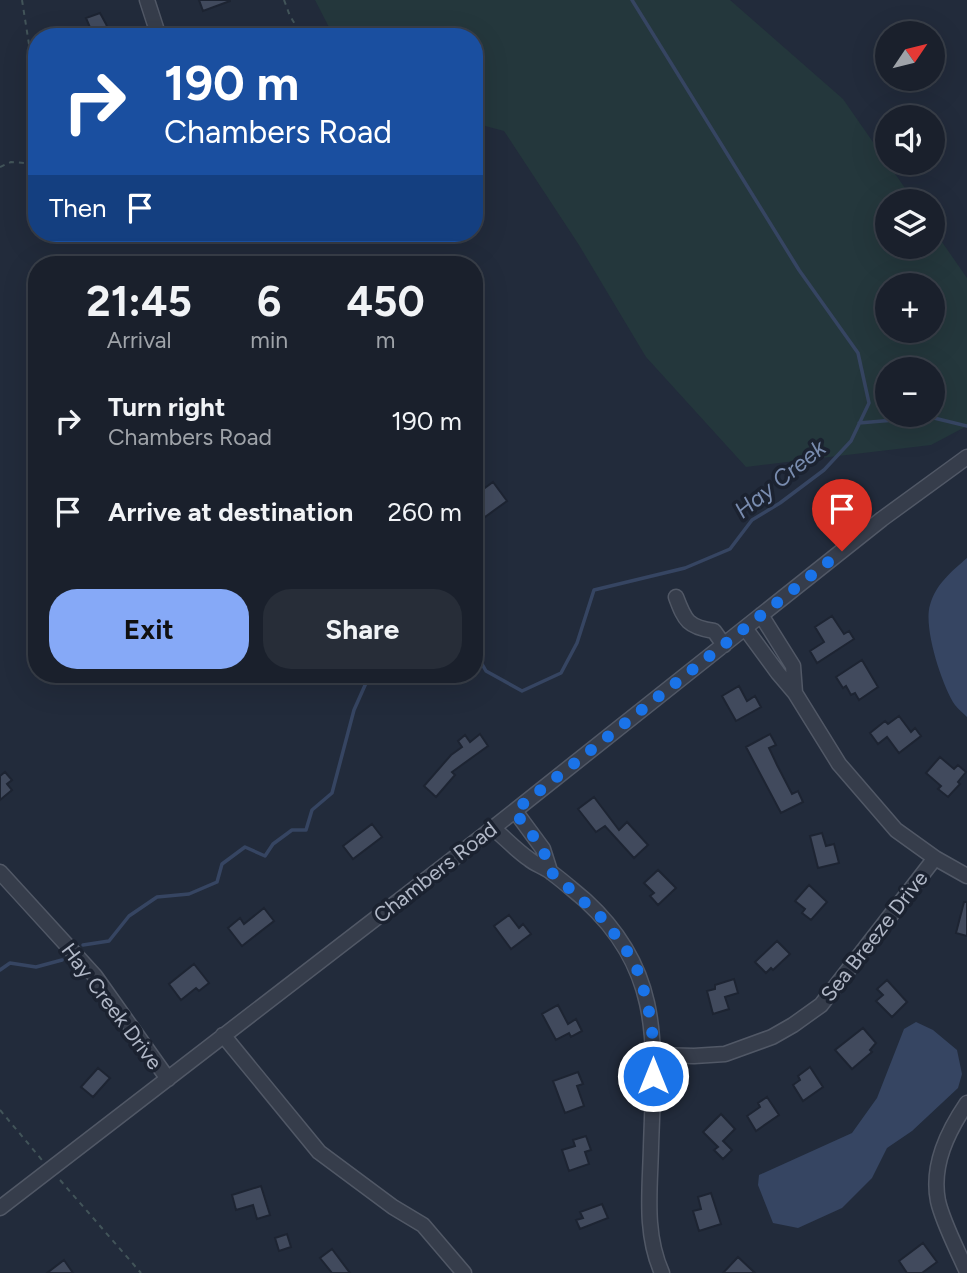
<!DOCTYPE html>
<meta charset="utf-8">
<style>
:root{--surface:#1a202c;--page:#272d38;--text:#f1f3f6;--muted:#9fa3a9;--line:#383e48;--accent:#86a9f7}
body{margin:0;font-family:Figtree,sans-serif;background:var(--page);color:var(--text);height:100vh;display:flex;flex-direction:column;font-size:26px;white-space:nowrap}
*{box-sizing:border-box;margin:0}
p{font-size:23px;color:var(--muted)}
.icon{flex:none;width:38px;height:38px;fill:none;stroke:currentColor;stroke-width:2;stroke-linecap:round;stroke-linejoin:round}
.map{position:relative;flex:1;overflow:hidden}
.sheet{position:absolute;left:28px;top:256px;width:455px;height:427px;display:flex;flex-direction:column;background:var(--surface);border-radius:28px;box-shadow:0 7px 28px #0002,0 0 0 2px var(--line)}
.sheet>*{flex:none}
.top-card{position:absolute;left:28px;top:28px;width:455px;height:214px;border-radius:28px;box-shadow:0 7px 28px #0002,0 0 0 2px var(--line);background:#1a4fa0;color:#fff;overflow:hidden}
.needle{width:46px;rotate:55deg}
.buttons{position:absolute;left:875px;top:21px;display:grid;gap:14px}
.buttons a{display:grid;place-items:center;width:70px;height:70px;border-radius:50%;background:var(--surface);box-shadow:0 7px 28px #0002,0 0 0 2px var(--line);font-size:35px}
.pin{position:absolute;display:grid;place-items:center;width:60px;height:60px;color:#fff;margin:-72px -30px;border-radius:50% 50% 50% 0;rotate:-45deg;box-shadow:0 0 7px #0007}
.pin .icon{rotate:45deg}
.me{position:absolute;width:77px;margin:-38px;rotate:0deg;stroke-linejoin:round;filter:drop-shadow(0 0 5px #0008)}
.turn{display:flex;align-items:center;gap:24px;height:147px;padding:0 21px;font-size:32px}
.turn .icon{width:91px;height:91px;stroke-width:2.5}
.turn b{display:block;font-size:49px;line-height:60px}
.then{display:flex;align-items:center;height:66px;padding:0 21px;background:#0003;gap:14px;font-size:26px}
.eta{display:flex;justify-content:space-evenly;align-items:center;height:119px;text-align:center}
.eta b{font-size:42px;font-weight:700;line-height:49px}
.action{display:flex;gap:14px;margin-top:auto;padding:14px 21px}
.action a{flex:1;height:80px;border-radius:28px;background:var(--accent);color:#111;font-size:28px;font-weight:700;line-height:80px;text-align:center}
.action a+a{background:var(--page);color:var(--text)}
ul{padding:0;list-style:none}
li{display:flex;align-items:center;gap:21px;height:91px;padding:0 21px}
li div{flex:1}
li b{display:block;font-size:26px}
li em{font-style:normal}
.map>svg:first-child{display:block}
</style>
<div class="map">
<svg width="967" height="1273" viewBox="0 0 967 1273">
<rect width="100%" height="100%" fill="#222b3b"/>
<path fill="#24373c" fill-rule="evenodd" d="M315,0H730L843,99L914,201H887V247H933V229L967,278V426L931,445L746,467L646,357L579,245L504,131L474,123V37H334ZM887,285H933V331H887ZM887,369H933V415H887Z"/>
<path fill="#364562" d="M967,558V717C963,713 958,709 955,705C942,686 923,627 930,605C936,584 951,572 967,558Z
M916,1022L933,1030L957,1050L962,1074L958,1088L912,1131L887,1148L872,1178L842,1208L798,1228L773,1223L758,1185L759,1175L852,1133L877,1098L904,1029Z"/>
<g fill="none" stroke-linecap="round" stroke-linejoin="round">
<path stroke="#364562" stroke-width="3.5" d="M859,423L930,417L967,426
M474,650L486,671L522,691L561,673L577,643L594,590L685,568L730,549L752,520L780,503L824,470L851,441L869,403L858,353L799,270L632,0
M83,945L109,941L129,916L157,897L189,894L217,882L222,864L245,847L265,856L273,844L292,830H306L312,810L332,793L354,710L370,674
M0,970L10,963L36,967L62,960"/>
</g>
<path fill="#414a5d" stroke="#1d2432" stroke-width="2" d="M199,0H230V1L203,11Z
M100,13L106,24L111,37H94L86,18Z
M493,482L507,501L485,517L474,502V496Z
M832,616L844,634L849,631L854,639L817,663L810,651L824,642L815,627Z
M862,660L878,687L859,700L855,693L851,695L846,686L843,688L836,677Z
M739,686L747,701L755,696L761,707L736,721L722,696Z
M899,716L911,732L915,728L921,736L899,753L887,737L878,744L870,733L885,721L888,724Z
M480,734L488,746L452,772L455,775L436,797L424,786L451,755L462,747L458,741L465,735L470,742Z
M770,734L776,745L769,748L777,765L792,794L798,791L803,802L781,813L746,747Z
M940,757L954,769L958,765L966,772L958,782L960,784L948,797L938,789L941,786L926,773Z
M5,772L12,780L7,784L12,790L0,800V776Z
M594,797L619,830L627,822L648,845L634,858L605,826L596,832L578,809Z
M372,824L382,837L353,859L343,846Z
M822,833L826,846L834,844L839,863L818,868L810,836Z
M658,870L676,888L658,905L650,896L654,893L644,883Z
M809,885L827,902L811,920L802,913L805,909L795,901Z
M964,902H967V936L956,933Z
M264,908L274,921L242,946L228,928L240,918L244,924Z
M509,915L519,928L523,924L531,934L511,949L494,926Z
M777,941L790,954L773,970L771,968L766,973L755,962Z
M194,964L209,983L199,991L196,988L181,1000L169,984Z
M734,979L738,993L725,997L729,1009L713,1014L707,991L715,989V985Z
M887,980L907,1002L892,1017L876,1001L883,995L877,989Z
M558,1005L568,1024L576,1019L582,1031L571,1037L569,1033L556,1040L542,1014Z
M863,1028L876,1043L870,1050L872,1052L852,1069L835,1050Z
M810,1067L823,1087L803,1101L793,1085L800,1080L798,1076Z
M98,1068L110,1078L93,1097L81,1087Z
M578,1072L583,1084L577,1086L584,1106L565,1113L553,1081Z
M767,1097L779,1115L756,1131L747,1116L760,1107L758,1103Z
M721,1114L735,1129L723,1141L732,1150L723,1159L714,1150L718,1147L703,1132Z
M586,1136L591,1150L585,1152L589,1164L569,1171L562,1150L575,1146L573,1140Z
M261,1186L270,1215L257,1219L253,1205L236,1210L232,1195Z
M711,1193L721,1224L699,1231L693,1211L701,1209L698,1197Z
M602,1204L608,1218L580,1229L576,1220L583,1218L580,1212Z
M287,1234L291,1247L279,1251L275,1238Z
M923,1243L937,1262L922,1273H907L899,1261Z
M332,1249L350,1273H332L320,1258Z
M738,1257L755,1273H723Z
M64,1260L73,1273H47Z"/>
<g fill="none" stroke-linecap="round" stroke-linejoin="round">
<defs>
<path id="minor" d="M147,0L159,37
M676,597C685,621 688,627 714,631L724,645
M761,615L793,666L795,693
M745,628L778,673L795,693L839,764L896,830L935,858L967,876
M515,811L543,849L550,871
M493,828C505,838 516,850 529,859C536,865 545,867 552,873C563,881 574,891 585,900C665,973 654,1048 651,1147C650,1190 644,1233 662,1273
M0,872L95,976L168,1079
M223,1035L319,1152L393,1207L423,1225L464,1273
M654,1055L694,1056L725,1054L772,1037L793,1025L821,1005L935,858
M967,1103C948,1131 931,1165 938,1201C943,1223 958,1251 967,1272
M0,1208L493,828L882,519L967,457"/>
</defs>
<use href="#minor" stroke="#515866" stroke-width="17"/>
<path stroke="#425459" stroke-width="2" stroke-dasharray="5 5" stroke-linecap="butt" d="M22,0L37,95
M284,0L290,16L303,37
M0,167L11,162L37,164
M0,1110L42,1160
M60,1180L141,1273"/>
<use href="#minor" stroke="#363d4b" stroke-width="14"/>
</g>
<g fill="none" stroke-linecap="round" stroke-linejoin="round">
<path stroke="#1a73e8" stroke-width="12" stroke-dasharray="0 21.6" d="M653,1076L652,1024L640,975L627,951L605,921L550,871L543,849L514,811L842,551"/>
</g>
<g text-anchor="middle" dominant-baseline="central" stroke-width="7" stroke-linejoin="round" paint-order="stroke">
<g font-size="21" fill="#b1b8c7" stroke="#1b2230">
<text transform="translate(435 872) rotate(-38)">Chambers Road</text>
<text transform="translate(874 936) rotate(-52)">Sea Breeze Drive</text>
<text transform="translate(112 1006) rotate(53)">Hay Creek Drive</text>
</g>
<g font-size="23" font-style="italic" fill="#798caf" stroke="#1b2230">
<text transform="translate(780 479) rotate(-39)">Hay Creek</text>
</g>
</g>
</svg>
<div class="buttons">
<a><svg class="needle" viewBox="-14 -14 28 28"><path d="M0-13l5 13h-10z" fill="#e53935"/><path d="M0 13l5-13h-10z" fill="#9fa3a9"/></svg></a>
<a><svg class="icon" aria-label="sound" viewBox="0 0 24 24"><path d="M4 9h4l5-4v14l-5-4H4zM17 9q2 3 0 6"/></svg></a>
<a><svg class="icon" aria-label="layers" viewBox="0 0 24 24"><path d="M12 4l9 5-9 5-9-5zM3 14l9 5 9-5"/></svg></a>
<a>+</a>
<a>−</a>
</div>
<div class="pin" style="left:842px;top:551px;background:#d93025"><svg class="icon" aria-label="arrive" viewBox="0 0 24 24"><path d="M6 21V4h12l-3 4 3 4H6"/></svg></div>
<svg class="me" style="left:653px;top:1076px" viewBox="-20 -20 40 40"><circle r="17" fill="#1a73e8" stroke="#fff" stroke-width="3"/><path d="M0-11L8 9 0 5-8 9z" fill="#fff"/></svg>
<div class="top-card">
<div class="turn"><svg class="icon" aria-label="right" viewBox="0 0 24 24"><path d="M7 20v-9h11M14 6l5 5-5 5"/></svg><div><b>190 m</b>Chambers Road</div></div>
<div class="then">Then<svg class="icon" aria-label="arrive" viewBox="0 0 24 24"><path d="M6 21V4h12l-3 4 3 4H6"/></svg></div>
</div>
<section class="sheet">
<div class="eta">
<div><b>21:45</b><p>Arrival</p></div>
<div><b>6</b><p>min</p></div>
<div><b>450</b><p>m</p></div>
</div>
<ul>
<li><svg class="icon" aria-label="right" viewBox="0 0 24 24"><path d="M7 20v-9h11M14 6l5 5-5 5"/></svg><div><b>Turn right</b><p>Chambers Road</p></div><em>190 m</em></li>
<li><svg class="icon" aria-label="arrive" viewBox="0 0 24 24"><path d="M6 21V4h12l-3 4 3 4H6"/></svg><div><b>Arrive at destination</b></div><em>260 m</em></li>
</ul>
<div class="action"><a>Exit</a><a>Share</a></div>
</section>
</div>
